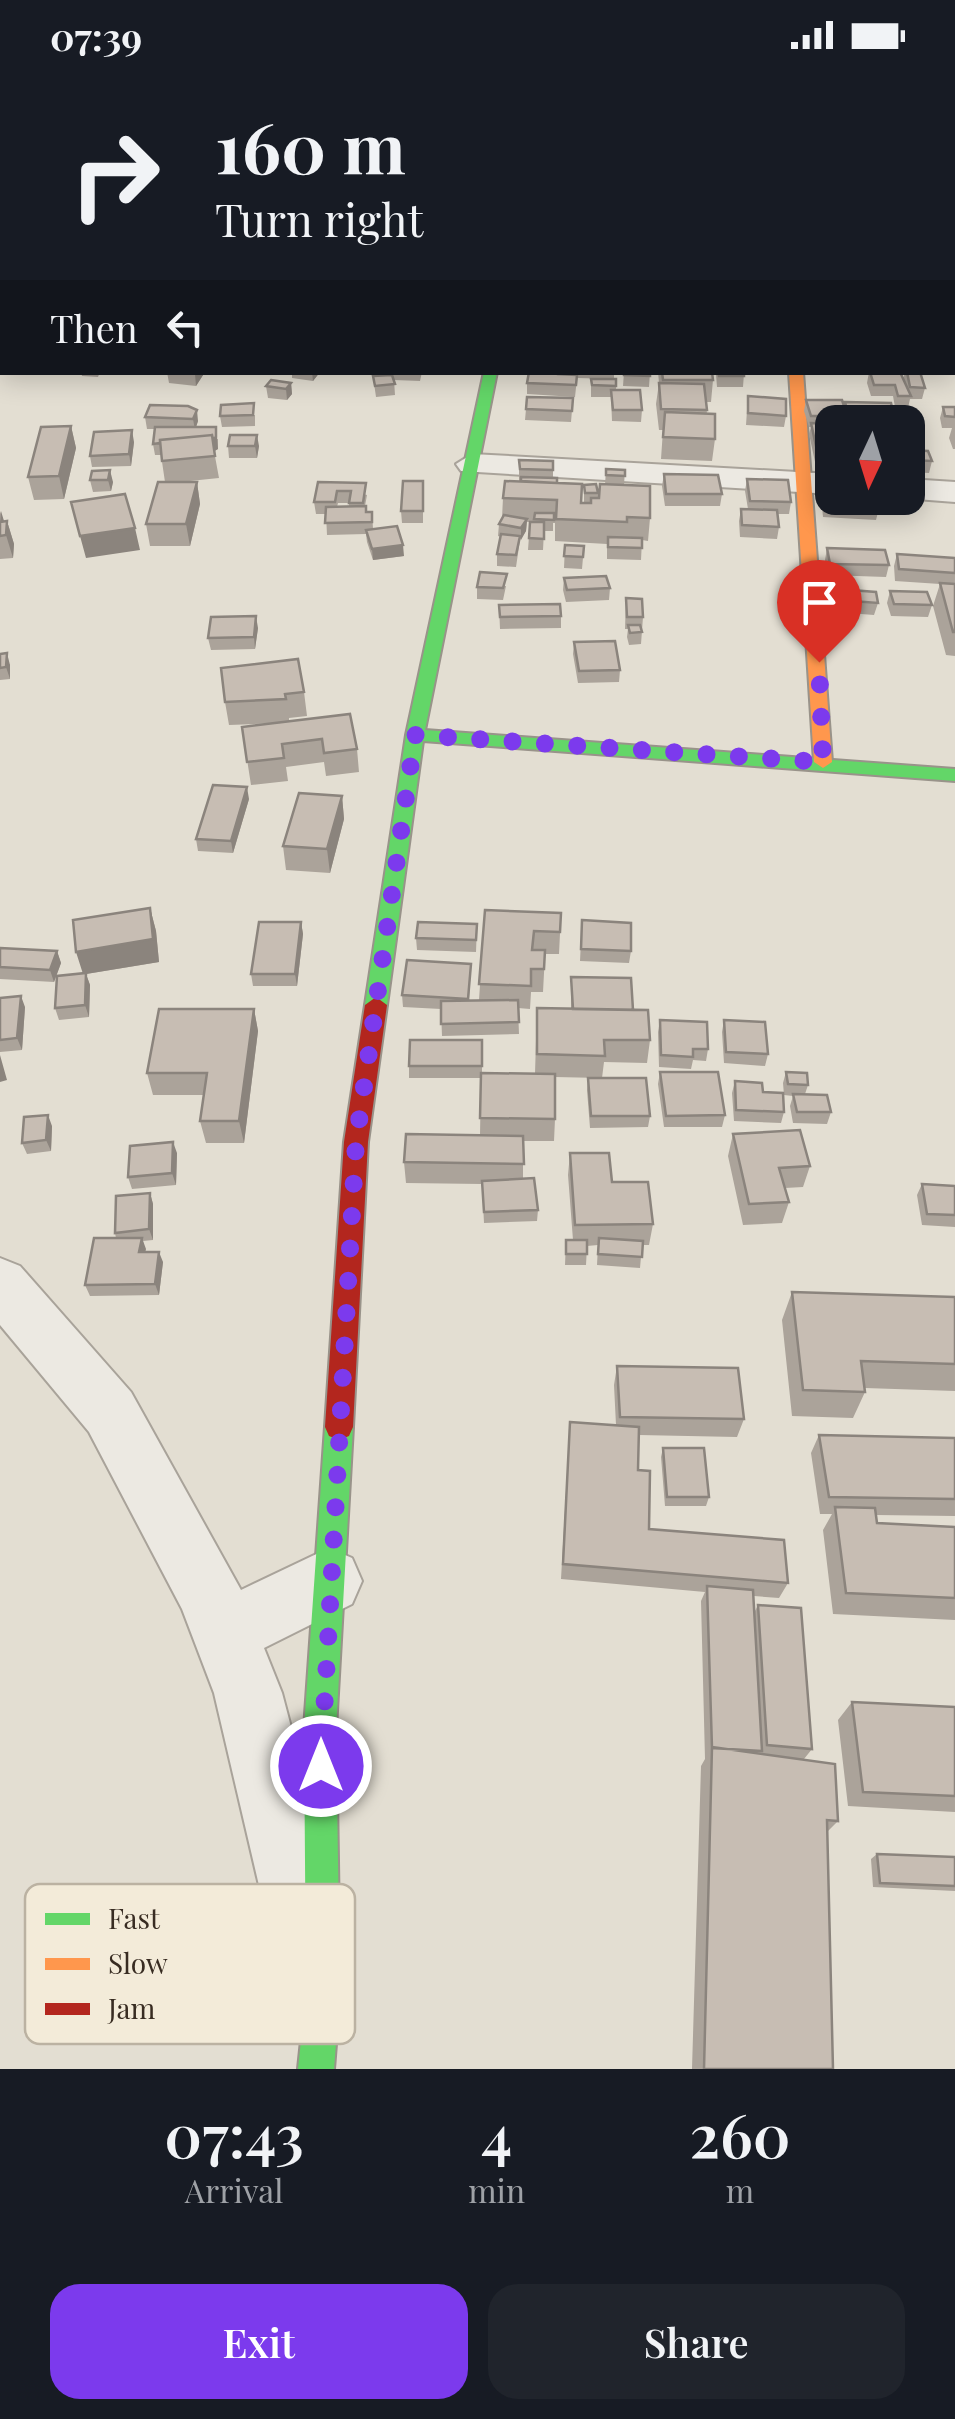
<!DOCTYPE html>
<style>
:root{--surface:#171b24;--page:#20242c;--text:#f1f3f6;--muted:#9ea1a6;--accent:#7c3aed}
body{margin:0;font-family:"Playfair Display",serif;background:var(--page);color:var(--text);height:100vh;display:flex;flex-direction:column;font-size:38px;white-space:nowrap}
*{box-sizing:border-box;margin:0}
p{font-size:32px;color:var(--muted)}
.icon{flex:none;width:55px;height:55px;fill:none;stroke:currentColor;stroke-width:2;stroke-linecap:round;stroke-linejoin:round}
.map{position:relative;height:1999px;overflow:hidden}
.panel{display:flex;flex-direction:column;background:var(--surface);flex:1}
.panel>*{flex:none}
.hud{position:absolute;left:0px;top:0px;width:955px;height:305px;box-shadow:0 5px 25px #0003;background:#171b24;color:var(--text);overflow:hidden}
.needle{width:65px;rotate:184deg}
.controls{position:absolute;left:815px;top:335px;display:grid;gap:20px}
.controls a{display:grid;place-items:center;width:110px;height:110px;border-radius:20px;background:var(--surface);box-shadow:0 5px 25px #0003;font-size:50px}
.pin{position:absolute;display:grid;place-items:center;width:85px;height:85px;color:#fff;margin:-102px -42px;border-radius:50% 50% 50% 0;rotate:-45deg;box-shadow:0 0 10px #0007}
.pin .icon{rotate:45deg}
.me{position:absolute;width:110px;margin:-55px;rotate:0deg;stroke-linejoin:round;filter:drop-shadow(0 0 8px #0008)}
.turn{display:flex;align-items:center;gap:35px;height:210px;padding:0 50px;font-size:45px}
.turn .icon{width:130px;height:130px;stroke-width:2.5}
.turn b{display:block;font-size:70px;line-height:85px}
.then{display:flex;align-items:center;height:95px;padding:0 50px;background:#0003;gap:20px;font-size:38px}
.eta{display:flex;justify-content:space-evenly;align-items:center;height:170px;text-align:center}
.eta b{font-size:60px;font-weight:600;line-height:70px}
.primary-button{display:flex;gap:20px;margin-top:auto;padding:20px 50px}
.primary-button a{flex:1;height:115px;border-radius:30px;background:var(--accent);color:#fff;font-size:40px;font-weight:600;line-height:115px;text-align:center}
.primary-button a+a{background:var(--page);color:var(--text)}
.status{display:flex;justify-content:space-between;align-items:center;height:70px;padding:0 50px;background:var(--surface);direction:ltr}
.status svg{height:28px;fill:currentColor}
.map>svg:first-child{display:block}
</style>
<div class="status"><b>07:39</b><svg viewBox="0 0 49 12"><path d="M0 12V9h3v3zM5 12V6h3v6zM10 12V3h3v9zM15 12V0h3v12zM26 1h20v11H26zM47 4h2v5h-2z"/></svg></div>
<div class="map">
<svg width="955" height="1999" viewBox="0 0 955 1999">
<rect width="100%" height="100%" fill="#e3ded2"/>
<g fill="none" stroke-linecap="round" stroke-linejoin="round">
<defs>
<path id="street" d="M320,0H342L343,2H322Z
M952,123L955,124V139H952Z
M472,384L832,404V424L461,401L456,394Z
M908,409L955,412V432L903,428H908Z
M0,1188L20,1196L131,1322L241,1520L329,1478L352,1488L362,1511L352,1534L264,1578L282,1623L335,1824L324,1850L298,1861L272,1850L261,1824L214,1623L182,1539L89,1362L0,1255Z"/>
<path id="fast" d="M484,302H497L425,660L955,699V711L423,671L387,935L376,943L365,935L406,665Z
M339,1344L349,1348L353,1357L336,1659L340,1923L334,1999H298L306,1923L304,1659L325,1357L329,1348Z"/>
<path id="slow" d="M789,302H803L832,692L823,698L814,692Z"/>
<path id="jam" d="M376,927L387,935L368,1072L353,1357L349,1366L339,1370L329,1366L325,1357L344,1072L365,935Z"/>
</defs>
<use href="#street" stroke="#a9a39a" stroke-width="4"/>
<use href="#fast" stroke="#99938a" stroke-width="4"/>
<use href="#slow" stroke="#99938a" stroke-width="4"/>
<use href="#jam" stroke="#99938a" stroke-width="4"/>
<use href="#street" fill="#ece9e2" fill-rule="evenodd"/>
<use href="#fast" fill="#63d668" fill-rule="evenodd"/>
<use href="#slow" fill="#ff974d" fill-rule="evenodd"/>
<use href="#jam" fill="#b3261e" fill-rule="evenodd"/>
</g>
<path fill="#aba39a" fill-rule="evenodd" d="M543,0H566V2H543Z
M81,302H100L98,307L82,306Z
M167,302H205L196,316L169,313Z
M292,302H320L313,311L292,308Z
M385,302H422L420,311L394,310L395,325L376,327L373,306L385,305Z
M573,302H614V309L577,308L575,327L527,324V313L559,304L573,305Z
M624,302H650L649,317L623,316Z
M658,302H712L713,310L711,332H706L707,344L715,369L712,391L661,389L663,360H659L656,334L659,313Z
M713,302H761V304L744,303L743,317H717L716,304Z
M869,302L903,310L905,302H920L925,318L922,329H910L908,338L895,337L893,326H871L867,313Z
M591,309H616V320L642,340L641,352L612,351L611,327H591Z
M291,313L292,324L287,330L268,328L266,316Z
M748,326L786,346L784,357L746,355Z
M573,328L571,352L525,350L526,339Z
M806,330L844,336L845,332L895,351V352H845L843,347V350H830V353L832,354V402L817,401L809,364L811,357H809L804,341Z
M150,335L198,351L196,357L218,369V379L214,381L219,408L180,412H197L200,434L190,476H150L146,454L165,412L161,385H155L153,374L155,359H147L145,347Z
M943,337H955V379H953L949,368L952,358H942L940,348Z
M255,345V356L222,357L220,346Z
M71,356L76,378L64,429L34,430L28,407Z
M134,372L131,396L92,397L90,386Z
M228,376H259L257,388H229Z
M908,380L932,391L929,403L908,402Z
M519,390L553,391V408L581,433H584V415L598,423L599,428L605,415L606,399L625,400L624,415L650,448L648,471L642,470L641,490L607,489V474L555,471V453H553V461H544L543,480H528L530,452H527L526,461L520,470L516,497L497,496V484L501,467L498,466L499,454L502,448L503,428L519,411Z
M92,401L113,412L111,421L93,422L90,410Z
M664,404L722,424L720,436H665L662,416Z
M747,409L791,432L789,444H778L779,457L777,469L740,467L739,451L741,439H748L745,421Z
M423,411V453H402L401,441Z
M318,412L367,425L365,436L366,442H372L373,459L404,486L373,490L367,472L366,464L327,465L326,444H316L314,432ZM338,433H349V437H337Z
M824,414L879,438L876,450L823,447L821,426Z
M0,441L4,452L7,451L14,474L13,488L0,489Z
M565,475L584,476L582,499L564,498Z
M827,478L889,495L886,507L827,505L825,490Z
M897,484L955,488V586L946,585L933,536L940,514L895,511L894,496Z
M564,508L610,518L609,530L566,532L563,520Z
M506,516L503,530L477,529V517Z
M837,519L878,533L874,545L835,542L834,531Z
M890,521L932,535L928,547L891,546L887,533Z
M626,528L643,547L641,574L629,575L627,567L628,559H625Z
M499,535L561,546V558L500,559Z
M258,558L255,579L211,580L208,568Z
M574,572L620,600L619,612L578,613L573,584Z
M0,584L10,595V609L0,610Z
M304,622L307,646L289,648V652L357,679L359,702L326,706L324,692L286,697L288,711L251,715L242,657L281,653L229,655L225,632Z
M342,726L344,749L330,803L286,800L283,776Z
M249,729L233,783L198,781L196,769Z
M150,838L156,861L159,892L86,904L90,915L89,947L59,950L55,938L83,903Z
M485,840L561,843L559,884H545L543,922H531L530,939L518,938L519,964L442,966L441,939L403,937L402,925L471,894L469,931L479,930Z
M582,850L631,881L629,893L580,891Z
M301,852L303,864L297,916H253L251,904Z
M477,854L476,882L417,880L416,868Z
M0,878L57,881L61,893L54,912L0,909Z
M571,907L633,940L650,970L647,993L604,992L602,1008L650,1046L648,1057L590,1058L587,1020L588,1008H601L555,1007V1049L554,1071H523V1109L538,1140L537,1151L484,1153L482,1114L406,1113L404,1092L480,1065L481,1008H409V996L482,970V1003L535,1004L537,938L571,939Z
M0,928L25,937L22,980L0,982Z
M254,939L258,961L244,1073H206L200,1051L204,1025H153L147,1003Z
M660,950L708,979L706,991L693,990L691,999L659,997L658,962Z
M724,950L768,984L765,996L724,993L722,962Z
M660,1002L725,1045L722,1057H664L658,1014Z
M786,1002L808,1015L805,1024L831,1042L827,1054L793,1053L790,1036L793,1026L784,1025L783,1013Z
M735,1011L763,1022L784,1042L781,1053L734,1051L732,1023Z
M52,1056L51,1081L27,1084L22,1073Z
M733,1064L810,1096L803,1117L785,1118L789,1132L782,1153L743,1155L728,1086Z
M177,1083L176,1115L132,1119L128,1107Z
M570,1083L612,1112L653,1154L649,1175H642L640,1198L597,1195L598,1175L587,1176L586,1195H565L566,1170H573L568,1105Z
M922,1114L955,1116V1157L922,1155L917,1125Z
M150,1123L153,1134V1170L143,1171L145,1182L163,1192L159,1225L90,1226L85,1215L116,1168L115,1163Z
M792,1222L955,1227V1321L865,1318V1322L853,1348L792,1346L782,1250Z
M617,1296L744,1349L737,1367L639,1365L638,1400L649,1459L788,1513L779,1528L754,1526V1543L758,1535L812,1679L804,1689L838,1751L827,1762L833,1999H692L701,1696L705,1689L701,1531L705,1522L561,1509L570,1352L616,1355L614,1315Z
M819,1365L955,1368V1446L876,1445L877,1453L955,1457V1550L833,1544L823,1460L832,1444H820L811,1383Z
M663,1378L709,1427L706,1436H665L661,1387Z
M852,1632L955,1637V1742L848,1736L838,1650Z
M877,1784L955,1787V1821L873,1817L871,1789Z"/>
<path fill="#8b847d" d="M221,0H241L242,2H221Z
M196,302H205L196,316L195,304Z
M312,302H320L313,311Z
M291,313L292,324L287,330L286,319Z
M197,340L198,351L195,360L193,349Z
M71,356L76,378L64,429L59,406Z
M216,357L218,379L211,383L209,372Z
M132,360L134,372L131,396L129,384Z
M257,365L259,376L257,388L255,376Z
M110,400L113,412L111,421L108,410Z
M197,412L200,434L190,476L186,454Z
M1,441L7,461V451L14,474L13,488L6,465L0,454Z
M527,449L526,461L521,470V458Z
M135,458L140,480L86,488L80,466Z
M403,475L404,486L373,490L372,479Z
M256,546L258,558L255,579L254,567Z
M7,583L10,595V609L6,597Z
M247,717L249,729L233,783L231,771Z
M342,726L344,749L330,803L327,779Z
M150,838L156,861L159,892L86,904L90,915L89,947L85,935L83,904L76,882Z
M301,852L303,864L297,916L295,904Z
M57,881L61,893L54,912L50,900Z
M21,926L25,937L22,980L17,968Z
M254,939L258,961L244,1073L239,1051Z
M0,985L7,1010L0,1012Z
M48,1045L52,1056L51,1081L46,1070Z
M173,1072L177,1083L176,1115L172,1103Z
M150,1123L153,1134V1170L149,1159Z
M142,1168L146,1179L143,1193L139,1182Z
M159,1182L163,1192L159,1225L155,1214Z"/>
<path fill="#c7bdb3" stroke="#8b847d" stroke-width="2.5" d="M505,0H528L530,2H509Z
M529,302H558V304L577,305L576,315L527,313Z
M624,302H650V306L624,305Z
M662,302H712L713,310H663Z
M718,302H744V306H719Z
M870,302H900L911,326H898L895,315H874Z
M907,302H920L925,318L910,317Z
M392,305L395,314L375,316L373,306Z
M591,309H616V316L592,315Z
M271,310L291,313L286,319L266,316Z
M659,313L704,314L707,340L661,339Z
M611,320H640L642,340H613Z
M748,326L786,329V346L748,343Z
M527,327L573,328L572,341L526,339Z
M806,330H842L845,339L829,338L831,346H811Z
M845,332L891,333L895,351L848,343Z
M254,333L253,345L220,346L221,335Z
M150,335L188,336L197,340L193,349L145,347Z
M943,337H955V347L945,346Z
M665,342L715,344V369L663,367Z
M811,353L832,354V390H819Z
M71,356L59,406L28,407L41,357Z
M155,357H216V367L213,369L212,365L160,370V373L153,374Z
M132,360L129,384L90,386L94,362Z
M212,365L215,386L162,391L160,370Z
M230,365H257L255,376H228Z
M908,380L928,381L932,391L909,390Z
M519,390L553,391V400L520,399Z
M606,399L625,400V406L606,405Z
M110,400L108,410H90L92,401Z
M664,404L718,405L722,424H666Z
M521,407L557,408V413L521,411Z
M747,409L788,410L791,432L750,431Z
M403,411H423V441H401Z
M505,411L582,414L581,433H591V428H599L600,414L650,416V448L627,447V452L556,449L557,430L503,428Z
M158,412H197L186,454H146Z
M318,412L366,413L363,433H349L351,421H337L335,432H314Z
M596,414L598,423H585L584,415Z
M824,414L832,415V428H877L879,438L825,435Z
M125,424L135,458L80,466L71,432Z
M366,436V442H372V452L325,453L326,437Z
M741,439L777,440L779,457L742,455Z
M535,443H554V450L534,449Z
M504,445L527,449L521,458L499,454Z
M7,451L6,465L0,466V452Z
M530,452H544V469L529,468Z
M397,456L403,475L372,479L366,460Z
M501,464L520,466L516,485L497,484Z
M608,467L642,468V478L608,477Z
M565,475L584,476L583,487L564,486Z
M827,478L885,480L889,495L830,494Z
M897,484L955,488V503L899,499Z
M480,502L507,504L503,518L477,517Z
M606,506L610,518L567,520L564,508Z
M940,513L955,514V562H953Z
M837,519L876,522L878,533L838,530Z
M890,521L927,522L932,535L894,534Z
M626,528L642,529L643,547H627Z
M560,534L561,546L500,547L499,535Z
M256,546L254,567L208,568L211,547Z
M628,555H640L642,562L630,563Z
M615,571L620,600L579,601L574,572Z
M7,583L6,597L0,598V584Z
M298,589L304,622L285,624L286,629L225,632L221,598Z
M350,644L357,679L324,683L322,669L282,674L284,688L247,692L242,657Z
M213,715L247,717L231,771L196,769Z
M299,723L342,726L327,779L283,776Z
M150,838L153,869L76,882L73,850Z
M485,840L561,843L560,862L534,861L532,880H545L544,899H531V916L479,914Z
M582,850L631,853V881L581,879Z
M259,852H301L295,904H251Z
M418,852L477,854L476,870L416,868Z
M0,878L57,881L50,900L0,897Z
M407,890L471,894L468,929L402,925Z
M86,903L85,935L55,938L57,906Z
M571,907L631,908L633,940L573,939Z
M21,926L17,968L0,970V928Z
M518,930L519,952L441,954V931Z
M537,938L648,940L650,970H604L605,986L537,984Z
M159,939H254L239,1051H200L207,1003H147Z
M660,950L707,952L708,979H693V987L661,985Z
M724,950L765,952L768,984L726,982Z
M410,970H482V996H409Z
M660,1002H718L725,1045L666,1046Z
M786,1002L807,1003L808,1015L788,1014Z
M481,1003L555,1004V1049L480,1048Z
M588,1008H646L650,1046H591Z
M735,1011L762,1013L763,1022L783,1023L784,1042L736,1040Z
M793,1024L827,1025L831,1042H797Z
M48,1045L46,1070L22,1073L24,1047Z
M800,1060L810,1096L779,1098L789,1132L749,1134L733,1064Z
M406,1064L523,1066L524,1094L404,1092Z
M173,1072L172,1103L128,1107L130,1076Z
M570,1083H609L612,1112H648L653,1154L575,1155Z
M534,1108L538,1140L484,1142L482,1111Z
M922,1114L955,1116V1145L927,1144Z
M150,1123L149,1159L115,1163L116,1126Z
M94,1168H142L139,1182H159L155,1214L85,1215Z
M599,1168L643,1171L642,1187L598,1184Z
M566,1170H587V1184H566Z
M792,1222L955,1227V1294L861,1291L865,1322L803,1320Z
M617,1296L738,1298L744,1349L620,1347Z
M570,1352L639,1357L638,1400L650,1401L649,1459L784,1470L788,1513L563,1494Z
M819,1365L955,1368V1429L829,1427Z
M663,1378H704L709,1427H667Z
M835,1437L875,1438L877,1453L955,1457V1528L846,1523Z
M707,1516L753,1520L762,1681L712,1678Z
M758,1535L801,1538L812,1679L767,1675Z
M852,1632L955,1637V1726L863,1722Z
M712,1677L835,1694L838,1751L827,1750L833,1999H704Z
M877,1784L955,1787V1816L880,1813Z"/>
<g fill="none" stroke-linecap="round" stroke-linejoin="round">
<path stroke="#7c3aed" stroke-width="18" stroke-dasharray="0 32.4" d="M321,1696L356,1072L415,665L823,692L819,592"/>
</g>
<rect x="25" y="1814" width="330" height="160" rx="15" fill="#f3ebd9" stroke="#bbb2a2" stroke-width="2.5"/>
<rect x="45" y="1843" width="45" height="12" fill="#63d668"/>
<rect x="45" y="1888" width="45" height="12" fill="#ff974d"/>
<rect x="45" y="1933" width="45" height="12" fill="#b3261e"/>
<g font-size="28" fill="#382c22">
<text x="108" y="1859">Fast</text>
<text x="108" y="1904">Slow</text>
<text x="108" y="1949">Jam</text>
</g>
</svg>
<div class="controls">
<a><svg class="needle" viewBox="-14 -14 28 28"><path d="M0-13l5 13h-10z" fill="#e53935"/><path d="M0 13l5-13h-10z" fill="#9ea1a6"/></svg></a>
</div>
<div class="pin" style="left:819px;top:592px;background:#d93025"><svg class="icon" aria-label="arrive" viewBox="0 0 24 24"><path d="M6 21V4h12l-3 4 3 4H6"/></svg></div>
<svg class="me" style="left:321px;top:1696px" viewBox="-20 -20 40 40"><circle r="17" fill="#7c3aed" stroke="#fff" stroke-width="3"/><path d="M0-11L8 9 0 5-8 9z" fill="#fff"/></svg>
<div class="hud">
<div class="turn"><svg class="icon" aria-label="right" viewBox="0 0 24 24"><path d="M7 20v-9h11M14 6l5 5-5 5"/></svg><div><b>160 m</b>Turn right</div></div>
<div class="then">Then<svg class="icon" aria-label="left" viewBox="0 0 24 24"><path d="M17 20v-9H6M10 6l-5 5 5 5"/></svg></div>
</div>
</div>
<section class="panel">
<div class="eta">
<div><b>07:43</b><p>Arrival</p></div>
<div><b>4</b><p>min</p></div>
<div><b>260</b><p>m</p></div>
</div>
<div class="primary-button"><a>Exit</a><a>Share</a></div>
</section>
